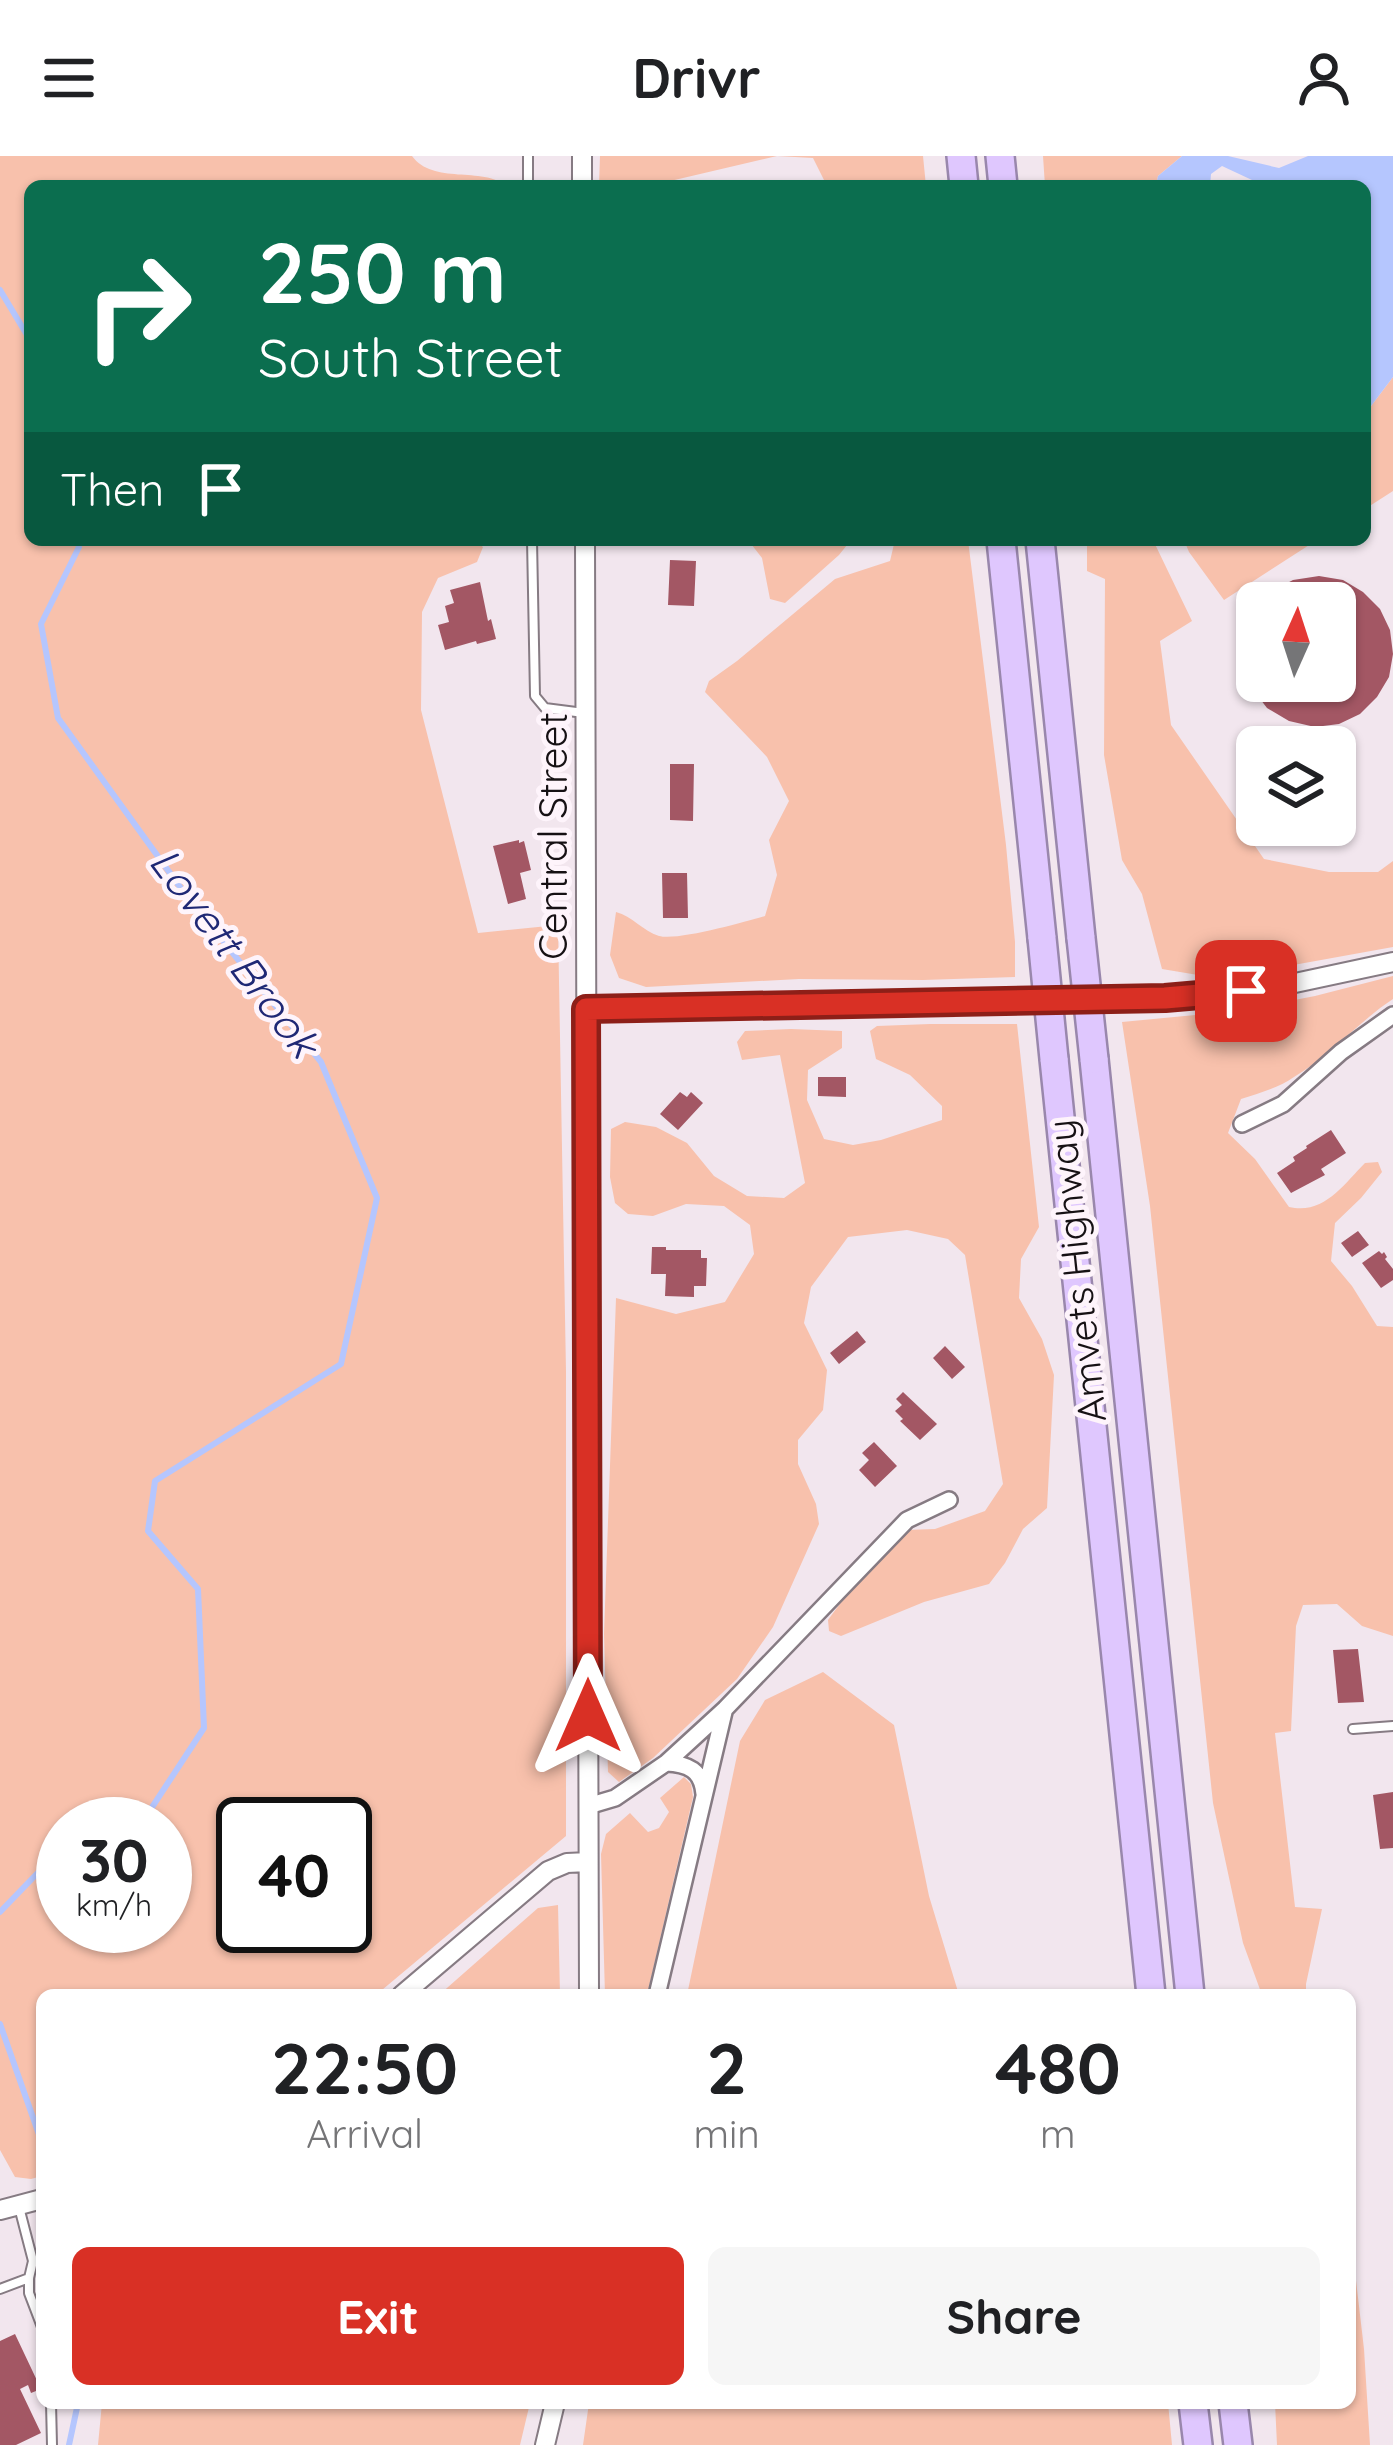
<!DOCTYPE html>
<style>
:root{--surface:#fff;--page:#f6f6f6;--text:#202124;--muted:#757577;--accent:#d93025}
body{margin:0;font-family:Quicksand,sans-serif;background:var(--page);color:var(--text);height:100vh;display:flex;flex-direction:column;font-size:45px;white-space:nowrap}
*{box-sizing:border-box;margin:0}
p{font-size:39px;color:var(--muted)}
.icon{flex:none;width:66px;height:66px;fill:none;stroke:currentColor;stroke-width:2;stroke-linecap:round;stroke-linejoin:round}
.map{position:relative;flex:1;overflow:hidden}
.drawer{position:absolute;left:36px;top:1833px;width:1320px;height:420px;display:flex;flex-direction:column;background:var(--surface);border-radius:18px;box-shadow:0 3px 9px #0004}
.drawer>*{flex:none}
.top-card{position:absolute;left:24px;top:24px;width:1347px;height:366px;border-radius:18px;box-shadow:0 3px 9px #0004;background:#0b6e4f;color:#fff;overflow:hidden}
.needle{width:78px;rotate:3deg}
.fabs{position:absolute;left:1236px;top:426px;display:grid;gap:24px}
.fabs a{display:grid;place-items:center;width:120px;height:120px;border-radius:18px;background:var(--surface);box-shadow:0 3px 9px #0004;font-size:60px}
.speed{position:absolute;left:36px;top:1641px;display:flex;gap:24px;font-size:60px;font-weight:700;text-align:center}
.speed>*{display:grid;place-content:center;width:156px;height:156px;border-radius:50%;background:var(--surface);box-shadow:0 3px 9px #0004;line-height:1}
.speed small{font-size:30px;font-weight:400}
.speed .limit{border:6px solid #111;border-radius:18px;background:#fff;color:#111}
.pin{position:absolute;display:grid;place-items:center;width:102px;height:102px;color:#fff;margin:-51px;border-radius:24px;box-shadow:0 6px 18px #0006}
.me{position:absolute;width:132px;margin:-66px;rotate:0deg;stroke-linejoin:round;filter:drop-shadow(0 0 9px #0008)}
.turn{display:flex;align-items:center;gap:42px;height:252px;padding:0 36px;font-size:54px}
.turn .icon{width:156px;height:156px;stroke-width:2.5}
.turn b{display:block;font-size:84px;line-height:102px}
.then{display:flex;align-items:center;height:114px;padding:0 36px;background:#0003;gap:24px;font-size:45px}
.eta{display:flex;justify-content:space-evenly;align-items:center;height:204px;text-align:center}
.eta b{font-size:72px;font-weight:800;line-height:84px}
.action{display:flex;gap:24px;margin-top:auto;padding:24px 36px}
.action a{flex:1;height:138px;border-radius:18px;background:var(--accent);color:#fff;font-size:48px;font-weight:800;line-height:138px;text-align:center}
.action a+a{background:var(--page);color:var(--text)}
header{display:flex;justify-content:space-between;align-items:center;height:156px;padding:0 36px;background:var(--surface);font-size:54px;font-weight:800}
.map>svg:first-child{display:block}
</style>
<header><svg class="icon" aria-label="menu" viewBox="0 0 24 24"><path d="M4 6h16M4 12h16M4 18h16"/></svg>Drivr<svg class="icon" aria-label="person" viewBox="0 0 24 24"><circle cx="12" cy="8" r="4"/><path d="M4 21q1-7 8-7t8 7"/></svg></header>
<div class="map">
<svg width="1393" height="2289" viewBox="0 0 1393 2289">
<rect width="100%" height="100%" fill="#f2e6ee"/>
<path fill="#f8c1ac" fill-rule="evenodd" d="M0,0H412C433,29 482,10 507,30H30V384H425L437,388L476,385L483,391L477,406L438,422L422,456L421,554L478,777L558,769L566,1216V1680L376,1839H42V2020L31,2023L15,2021L0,1994ZM63,1668H165V1770H63ZM243,1668H345V1770H243Z
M600,0H923L926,30H827L813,2L777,0L649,30H599Z
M1043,0H1182L1158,20L1156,30H1045Z
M1393,221V335L1365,353V258Z
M748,384H851L839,399L785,447L770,443L762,402Z
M895,384H968L1006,689L1015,786V821L923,824L799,823L646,831L619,822L610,799L616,756C632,760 643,775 659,780C678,785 744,766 765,760L777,719L769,684L789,645L767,601L705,536L709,525L737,505L835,423L890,405Z
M1087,384H1153L1192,465L1160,485L1171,569L1264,703L1329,716H1378L1393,705V791L1299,808L1204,820L1162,813L1142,738L1122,704L1104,599L1105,423L1087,415Z
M1184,384H1317L1224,444L1189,396Z
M1393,820V843C1358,866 1330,900 1294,921C1278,932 1260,937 1241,943L1228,977L1255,1003L1289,1051C1324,1059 1343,1029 1365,1007L1378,1006L1382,1016L1361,1042L1335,1067L1331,1105L1352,1130L1377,1170L1393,1171V1480L1362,1470L1337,1448L1303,1449L1296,1470L1291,1575L1275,1577L1295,1751L1322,1753L1306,1828V1839H1262L1243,1787L1213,1647L1150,1050L1122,866L1237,855L1315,840Z
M930,868H1017L1039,1071L1021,1103L1019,1142L1042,1183L1054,1219L1047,1352L1023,1373L1005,1407L989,1428L924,1446L841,1480L829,1475L828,1464L850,1434L906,1374L935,1373L985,1355L1003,1328L965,1099L948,1083L907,1074L848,1081L811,1131L804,1167L827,1214L823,1254L798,1284V1308L816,1348L819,1368L773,1471L737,1523L653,1602L619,1626L608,1616L604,1478L616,1142L676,1158L725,1146L754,1098L750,1069L724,1050L686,1048L653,1060L628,1058L615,1047L610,1021L611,973L625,966L656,971L687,987L714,1020L747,1040L784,1042L805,1027L780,899L742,904L737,886L745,875L791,873L842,875V892L808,914L807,944L824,983L853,989L881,984L942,964V950L910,919L876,903L870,875L877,870Z
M823,1516L894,1569L929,1740L959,1839H687L740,1585L765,1544Z
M684,1621L691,1628L693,1641L647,1839H605L601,1698L606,1678L630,1657L648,1676L659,1672L669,1656L660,1642Z
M558,1749L560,1839H439L538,1752Z
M1350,2073L1364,2193L1370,2289H1277L1275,2247H1350Z
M102,2247H530L520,2289H98Z
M589,2247H1168L1172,2289H583Z"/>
<path fill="#b5c6fe" d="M1182,0H1228L1279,12L1308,0H1393V221L1365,258V30H1253L1252,24L1222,10L1211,18L1210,30H1156L1158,20Z"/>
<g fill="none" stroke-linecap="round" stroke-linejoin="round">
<path stroke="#b5c6fe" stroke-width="6" d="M0,134L30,184
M77,384L79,391L41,468L58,562L188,742L321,906L377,1042L341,1208L155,1325L148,1375L198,1433L204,1572L141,1668
M0,1756L55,1699L63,1698
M0,1868L42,1987
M69,2289L78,2247"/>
</g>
<path fill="#a35764" d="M670,404L696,405L694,450L668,449Z
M1319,420L1343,424L1363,436L1380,453L1390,474L1393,498L1389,521L1377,541L1360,558L1339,568L1315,571L1289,565L1267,552L1251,531L1243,506V480L1257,451V525H1335V447H1261L1270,436L1293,424Z
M480,426L488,465L491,463L496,483L477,488L476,485L445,494L438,469L449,466L445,450L454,447L450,434Z
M670,608H694L693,665L670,664Z
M519,684V687L524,685L531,714L520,717L526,743L508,748L493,690Z
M662,717H687L688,762H663Z
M818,921H846V941L818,940Z
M680,936L687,941L691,936L703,947L678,974L660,958Z
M1331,974L1346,997L1321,1013L1325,1019L1291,1037L1277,1017L1295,1005L1293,1001L1307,992L1306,990Z
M1358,1075L1369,1089L1352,1101L1341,1087Z
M652,1091H666V1094H701V1102H707L706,1130H694V1141L665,1140L666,1118H651Z
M1379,1095L1382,1098L1384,1096L1387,1101L1385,1103L1393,1113V1124L1381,1132L1362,1107Z
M857,1175L866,1186L839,1208L830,1197Z
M945,1190L965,1211L952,1223L933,1202Z
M903,1236L937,1268L920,1284L900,1265L903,1263L895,1255L902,1249L896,1243Z
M874,1286L897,1310L875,1331L859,1314L869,1304L862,1297Z
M1358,1493L1364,1546L1338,1547L1333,1494Z
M1393,1636V1692L1380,1693L1373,1639Z
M15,2178L41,2233L31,2237L28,2229L20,2233L41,2277L16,2289H0V2185Z"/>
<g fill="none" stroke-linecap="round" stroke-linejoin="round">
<defs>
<path id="service" d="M528,0V30
M532,384L535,540L545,552L584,557
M1353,1573L1393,1570
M19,2051L33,2105L29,2122V2137L42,2171
M0,2133L29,2122
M51,2247L52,2289"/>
<path id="minor" d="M1242,968L1283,948L1341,896L1393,859
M666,1607C688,1608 702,1614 704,1638
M588,1650L615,1642L666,1607L725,1553L907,1364L949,1344
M657,1839L724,1556"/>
<path id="tertiary" d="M582,0V30
M585,384L589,1839
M586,853L1164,842L1281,830L1393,806
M402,1839L548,1715L567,1707L588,1706
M0,2054L42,2043
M545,2289L555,2247"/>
<path id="motorway" d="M961,0L964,30
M1000,0L1003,30
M1001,384L1042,782
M1040,384L1081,782
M1054,903L1151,1839
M1094,903L1190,1839
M1193,2247L1198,2289
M1233,2247L1238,2289"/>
</defs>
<use href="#service" stroke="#867b83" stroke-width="12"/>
<use href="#minor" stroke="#867b83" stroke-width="20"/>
<use href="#tertiary" stroke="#867b83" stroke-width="22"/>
<use href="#motorway" stroke="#9987ac" stroke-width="32"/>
<use href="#service" stroke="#fff" stroke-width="8"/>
<use href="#minor" stroke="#fff" stroke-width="15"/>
<use href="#tertiary" stroke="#fff" stroke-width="18"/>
<use href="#motorway" stroke="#dfc7fe" stroke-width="27"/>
<defs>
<path id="motorway-bridge" d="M1042,782L1054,903
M1081,782L1094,903"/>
</defs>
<use href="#motorway-bridge" stroke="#9987ac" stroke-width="32" stroke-linecap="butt"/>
<use href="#motorway-bridge" stroke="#dfc7fe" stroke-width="27"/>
</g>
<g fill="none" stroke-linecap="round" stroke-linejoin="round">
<defs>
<path id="route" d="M588,1560L586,853L1165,842L1246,835"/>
</defs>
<use href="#route" stroke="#8d1f18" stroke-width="30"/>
<use href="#route" stroke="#d93025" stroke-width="21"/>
</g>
<g text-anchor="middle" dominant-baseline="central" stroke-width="10" stroke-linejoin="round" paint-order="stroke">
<g font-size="39" fill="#161114" stroke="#fef4fb">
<text transform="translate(552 680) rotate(-90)">Central Street</text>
<text transform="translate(1076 1115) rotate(-96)">Amvets Highway</text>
</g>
<g font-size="42" font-style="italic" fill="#1f2875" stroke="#fef4fb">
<text transform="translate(235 796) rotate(53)">Lovett Brook</text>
</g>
</g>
</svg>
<div class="fabs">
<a><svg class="needle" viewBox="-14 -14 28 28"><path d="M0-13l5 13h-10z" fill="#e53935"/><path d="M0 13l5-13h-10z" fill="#757577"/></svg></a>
<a><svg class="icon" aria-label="layers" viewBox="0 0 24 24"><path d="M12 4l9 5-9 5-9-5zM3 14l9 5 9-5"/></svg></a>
</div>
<div class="speed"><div>30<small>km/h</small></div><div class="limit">40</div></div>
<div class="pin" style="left:1246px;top:835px;background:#d93025"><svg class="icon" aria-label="arrive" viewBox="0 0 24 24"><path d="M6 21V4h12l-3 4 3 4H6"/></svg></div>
<svg class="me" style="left:588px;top:1560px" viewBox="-20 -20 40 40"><path d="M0-17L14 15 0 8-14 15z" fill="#d93025" stroke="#fff" stroke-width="4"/></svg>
<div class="top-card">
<div class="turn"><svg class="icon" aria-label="right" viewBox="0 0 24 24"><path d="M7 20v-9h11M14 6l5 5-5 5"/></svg><div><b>250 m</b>South Street</div></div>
<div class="then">Then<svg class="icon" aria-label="arrive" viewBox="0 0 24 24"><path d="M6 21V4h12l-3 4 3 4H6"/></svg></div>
</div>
<section class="drawer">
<div class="eta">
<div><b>22:50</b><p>Arrival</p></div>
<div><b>2</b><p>min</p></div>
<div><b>480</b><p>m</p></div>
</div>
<div class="action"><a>Exit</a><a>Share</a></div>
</section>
</div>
